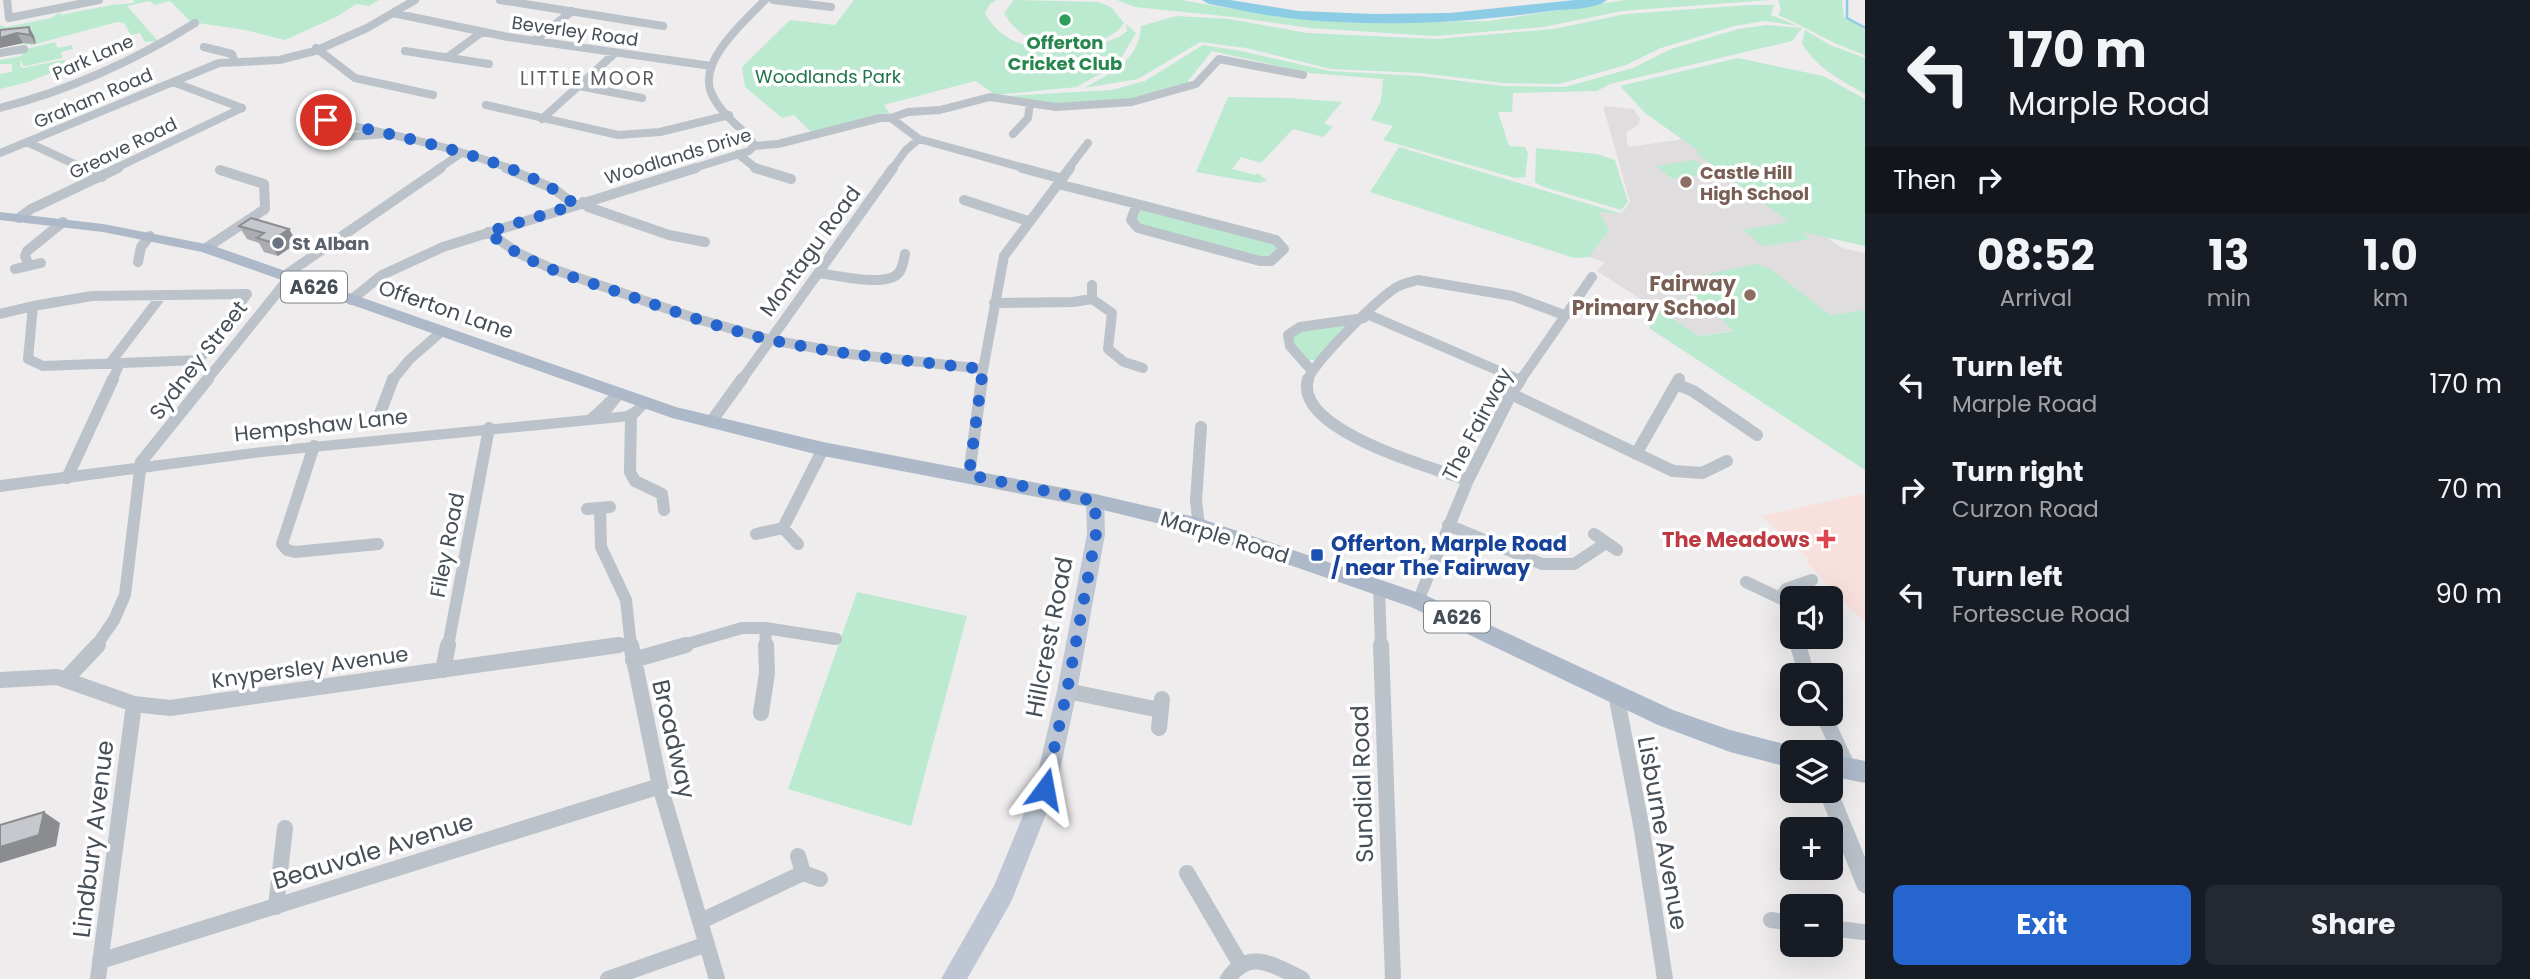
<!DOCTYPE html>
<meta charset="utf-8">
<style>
:root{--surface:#171b24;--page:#242831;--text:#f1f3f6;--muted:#9ea1a6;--accent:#2665ce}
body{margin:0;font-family:Poppins,sans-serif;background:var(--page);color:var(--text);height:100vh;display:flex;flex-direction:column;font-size:26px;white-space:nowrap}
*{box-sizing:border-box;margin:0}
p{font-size:23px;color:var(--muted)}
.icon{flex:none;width:38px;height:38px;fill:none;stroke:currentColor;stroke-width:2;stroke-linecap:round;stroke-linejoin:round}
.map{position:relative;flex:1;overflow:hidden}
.side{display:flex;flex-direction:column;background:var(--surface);width:665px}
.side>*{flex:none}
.top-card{background:#171b24;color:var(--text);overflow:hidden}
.controls{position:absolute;left:1780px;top:586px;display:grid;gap:14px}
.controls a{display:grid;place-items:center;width:63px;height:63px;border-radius:10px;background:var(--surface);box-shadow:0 7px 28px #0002;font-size:35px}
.pin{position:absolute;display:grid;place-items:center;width:60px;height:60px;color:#fff;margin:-30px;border:4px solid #fff;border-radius:50%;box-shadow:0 2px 7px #0007}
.me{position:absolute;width:77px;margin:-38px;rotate:13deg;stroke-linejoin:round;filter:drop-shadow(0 0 5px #0008)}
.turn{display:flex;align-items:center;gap:24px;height:147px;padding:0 28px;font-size:32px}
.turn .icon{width:91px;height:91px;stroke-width:2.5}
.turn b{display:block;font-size:49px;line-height:60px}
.then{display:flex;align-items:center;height:66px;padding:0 28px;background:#0003;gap:14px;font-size:26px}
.eta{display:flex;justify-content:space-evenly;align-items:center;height:119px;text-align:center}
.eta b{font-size:42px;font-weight:700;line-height:49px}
.cta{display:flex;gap:14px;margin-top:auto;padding:14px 28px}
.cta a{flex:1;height:80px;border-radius:10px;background:var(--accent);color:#fff;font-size:28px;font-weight:700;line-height:80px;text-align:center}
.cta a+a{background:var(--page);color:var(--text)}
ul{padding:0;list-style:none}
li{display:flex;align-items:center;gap:21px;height:105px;padding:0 28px}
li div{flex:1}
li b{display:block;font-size:26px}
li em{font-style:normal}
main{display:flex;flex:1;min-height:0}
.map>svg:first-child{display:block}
</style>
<main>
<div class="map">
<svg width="1865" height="979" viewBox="0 0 1865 979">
<rect width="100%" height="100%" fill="#eeecec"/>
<path fill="#dfdddd" d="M1603,106L1633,109L1640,118L1639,124L1626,133L1628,147L1684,139L1842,248L1865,253V310L1699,336L1597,271L1605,262L1589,257L1609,230L1598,212L1622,213L1630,202Z"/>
<path fill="#f8e0dc" d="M1865,493V623L1806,562L1810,560L1762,516Z"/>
<path fill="#bcead1" d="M132,0H379L369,6L356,4L338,16L285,40L245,30L191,22L170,1L155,5L150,1L127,6L158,41L145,42L140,33L131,35L124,23L117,22L32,45L21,44L24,37L0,39V25L6,27L51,18L60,12L61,15L111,5L133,3L135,1Z
M854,0H996L990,4L985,13C991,26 1003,36 1016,42C1040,52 1108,50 1127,31L1126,24L1136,33L1117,65L1076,87L996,95L975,81L884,105L890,114L813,134L794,115L782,118L745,87L742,67L790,20L835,25Z
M1014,0L1098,2L1111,7L1124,23C1108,49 1057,48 1032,38C1019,34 1010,24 1004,13Z
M1117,0H1181L1280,17L1354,23L1489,21L1625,0H1770L1622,11L1544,27L1434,36L1310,28L1233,17L1135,7Z
M1778,0H1842L1844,17L1865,30V55C1834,45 1808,28 1778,15L1781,10Z
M1748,5H1774L1771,15L1798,26L1764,21L1734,26L1661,48L1626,65L1559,84L1503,83L1421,73L1331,69L1246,48L1200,42L1138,79L1084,88C1111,73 1139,61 1141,26L1176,16L1229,19L1307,33L1437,39L1553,29L1626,14Z
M1767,25L1802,28L1792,41L1610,84L1597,91L1513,93L1512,112H1498L1509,146L1525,147L1528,153L1525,177L1515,178L1383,140L1393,126L1371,120L1381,101L1383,79L1309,73L1212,51L1188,81V84L1132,99L1057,105L1007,96L1112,90L1145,81L1203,45L1241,51L1330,71L1420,76L1502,86L1565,87L1633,68L1671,49L1738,29Z
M1805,30L1830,45L1865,58V94C1841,80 1816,68 1802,43Z
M55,42L58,48L72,45L73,49L61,52L62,58L26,66H23L21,60L20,66L23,68L63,60L71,65L28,82L0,89V74L12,72V64H0V60L22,56V50Z
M1738,58L1823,76L1865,99V246L1802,232L1810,239L1763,246L1743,230L1789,222L1696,153L1700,152L1645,113L1620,86Z
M1228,97L1288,98L1342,102L1324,123L1333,127L1323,137L1293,129L1261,163L1241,157L1232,169L1255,175L1258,173L1267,181L1259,183L1196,172Z
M1399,147L1622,214L1599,212L1609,230L1589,257L1574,258L1370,192Z
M1536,148L1597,154L1615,160L1628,202L1621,210L1541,186L1535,182Z
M1694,160L1711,173L1672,179L1656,166Z
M1137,203L1284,247L1271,261L1138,228L1131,217Z
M1755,264L1771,269L1830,315L1865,310V470L1649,328L1659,310L1699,336L1734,331L1678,281Z
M1344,323L1348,327L1317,360H1306L1294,348L1292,337L1299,330Z
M857,592L967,616L911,826L788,789Z"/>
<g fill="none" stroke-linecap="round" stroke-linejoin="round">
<path stroke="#8ccce4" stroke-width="2.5" d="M1847,0V18L1865,28"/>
<path fill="#8ccce4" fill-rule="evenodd" d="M1202,0H1230L1299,11L1374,14L1450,13L1575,0H1607C1595,10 1566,9 1550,11C1464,23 1375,28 1288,18C1261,15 1235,9 1209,4Z"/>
<path stroke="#bbc2ca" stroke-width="8" d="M7,0L9,18L99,0
M500,0L663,26
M773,0L831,7
M393,13L508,37L711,66
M534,41L572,11
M204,47L232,54L234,60
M316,48L355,78L433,95
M405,51L489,64
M0,53L24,49
M448,57L482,32
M173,82L242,108
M579,86L642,98
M486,105L618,135L660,132L729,115
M0,108C70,90 134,61 195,23
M891,118L919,139L1028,169
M542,119L615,53
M386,134L334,138L308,132L326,120C388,134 451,146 511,169
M1013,134L1028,118L1030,103
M27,142L85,169
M754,146L751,139C737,125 716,109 710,89C701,58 746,20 765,0
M0,153L219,63L279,60L315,51L367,28L415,0
M738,154L757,169
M114,169L242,108
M438,169L460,154
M691,169L749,151L754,146L778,144L880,118H891L908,112L940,110L990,97L1056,107L1132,102L1196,84L1219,59L1303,75
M892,169L906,150L919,139
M1068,169L1088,143"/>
<path stroke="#bbc2ca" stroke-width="10" d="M82,168L102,177
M506,168L554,189L575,205
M755,168L791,179
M1022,168L1063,179
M1058,184L1137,204
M964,200L1028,221
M583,202L588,207L669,235L705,242
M1137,204L1276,240L1284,249L1271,261H1260L1138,228L1131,220Z
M19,218L31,209L118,168
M488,232L518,253L550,268L694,318L771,340L850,354L983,369
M206,248L265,209L264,184L220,170
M138,262L141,247L150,236
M29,265L25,256L27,251L63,222
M15,269L41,263
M818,273C836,275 890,289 900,271C903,266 904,259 905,254
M284,276L441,168
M1092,285V299
M247,294L199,360L43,366L28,359L33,306L92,296Z
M351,300L382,275L443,247L696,168
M994,303L1073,302L1092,299L1112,313L1108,349L1124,362L1143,368
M0,314L33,306
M1367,314L1520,380
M111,362L162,295
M1312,371L1290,346L1288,335L1300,327L1364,318
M112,381L120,363
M206,381L289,278
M392,381L409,360L442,331
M741,381L893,168
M981,381L1004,256L1070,168
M1307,381C1315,361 1378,298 1397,287C1404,283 1411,282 1418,280L1513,296L1564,315
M1520,381L1592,277"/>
<path stroke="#bbc2ca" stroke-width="12" d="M1308,379C1293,430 1432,468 1468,480
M1676,384L1693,391L1757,435
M1511,394L1673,471L1702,473L1727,461
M631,415L630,472L635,481L662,494L664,510
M378,419L393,379
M711,422L742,379
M314,446L282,544L287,550L295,552L378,544
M1636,454L1679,379
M969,475L982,379
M67,478L113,379
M600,508L601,547L626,600L631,646
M587,509L610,507
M1448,525L1542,564H1574L1606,543
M1199,526L1196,501L1201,427
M783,528L823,449
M756,534L783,528L798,544
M1594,534L1617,550
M1746,582L1786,601
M1379,588L1381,646
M1418,601L1468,480L1511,394L1521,379
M1792,622L1783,593L1786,589L1812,580
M765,628L766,646
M1796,637L1799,646
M96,646L114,620L125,595L141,462L208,379
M448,646L489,428
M607,646L630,643
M680,646L742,628H765L836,639"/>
<path stroke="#bbc2ca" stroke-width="16" d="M631,645L660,786L717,979
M1381,645L1393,979
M1798,645L1807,676
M633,660L686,645
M443,670L448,645
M66,679L98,645
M0,680L57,677L134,704L170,708L619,645
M1067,691L1160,710
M1616,694L1642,830L1665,979
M761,713L767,673L766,645
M1823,714L1848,768
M1159,728L1162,699
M798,856L803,873L820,879
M1187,873L1239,962
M276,907L285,828
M1771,920L1792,923
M701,921L803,873
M1830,928L1863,932
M100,961L660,786
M98,979L134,704
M608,979L707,944
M1228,979C1249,947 1275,966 1302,979"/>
<path fill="#bbc2ca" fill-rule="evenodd" d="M618,390L625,395L611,413L627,411L644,399L651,404L636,419L621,422L262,457L0,492V480L262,447L587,415C597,408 607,394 618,390Z
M1830,783L1835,784L1865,857V894L1858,890L1818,791H1830Z"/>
<path fill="#bdc6d2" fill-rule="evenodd" d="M1095,494L1101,496L1104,501L1105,534L1077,691L1056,789L1011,902L967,979H941L994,886L1034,789L1057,691L1087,534L1086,501L1089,496Z"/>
<path fill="#adb9c9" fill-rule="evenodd" d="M0,212L103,224L211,245L676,407L823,442L1095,494L1199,518L1425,595L1673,710L1730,730L1792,746L1802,752H1792V768L1730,752L1658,725L1411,607L1197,533L1095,508L823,456L672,418L202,252L103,232L0,220Z
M1830,754L1865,761V783L1830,776Z"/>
</g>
<path fill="#abacb1" d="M29,27L34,36L36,44L23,43L0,48V30Z
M239,226L289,229L297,243L278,256L264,252L259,243L247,239Z"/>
<path fill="#8b8c90" d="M29,27L34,36L36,44L30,35Z
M17,33L23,43L0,48V38Z
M289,229L297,243L278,256L270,242Z
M44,812L60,823L56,846L0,863V847Z"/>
<path fill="#c7c8ce" stroke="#8b8c90" stroke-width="2" d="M29,27L30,35L17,33L0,38V30Z
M251,218L289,229L270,242L257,238L264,233L239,226Z
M44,812L39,835L0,847V825Z"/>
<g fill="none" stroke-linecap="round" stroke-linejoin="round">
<path stroke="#2665ce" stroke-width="12" stroke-dasharray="0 21.6" d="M326,120C392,135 527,160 575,205L488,232C526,265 571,276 618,292C668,309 719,328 771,340C841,355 913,361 983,369L969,475L1095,501L1096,534L1067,691L1045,789"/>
</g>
<circle fill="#2e9e5b" stroke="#fff" stroke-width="2.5" cx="1065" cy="20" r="7"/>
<g fill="#8d6e63" stroke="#fff" stroke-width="2.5">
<circle cx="1686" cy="182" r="7"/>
<circle cx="1750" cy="295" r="7"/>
</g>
<circle fill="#6b7280" stroke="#fff" stroke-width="2.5" cx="278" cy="243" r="7"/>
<path fill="#e0444e" stroke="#fff" stroke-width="2.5" d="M1822.5 528.5h7v7h7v7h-7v7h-7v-7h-7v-7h7z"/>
<rect fill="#1a4fb4" stroke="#fff" stroke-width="2.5" x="1310" y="548" width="14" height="14" rx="3.5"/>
<g text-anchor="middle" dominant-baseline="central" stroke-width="7" stroke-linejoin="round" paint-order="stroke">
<g font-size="18" fill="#464e57" stroke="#fff">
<text transform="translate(575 31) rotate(8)">Beverley Road</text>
<text transform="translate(93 57) rotate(-24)">Park Lane</text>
<text transform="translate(93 98) rotate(-23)">Graham Road</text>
<text transform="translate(123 148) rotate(-26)">Greave Road</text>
<text transform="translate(678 156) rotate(-17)">Woodlands Drive</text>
</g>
<g font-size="18" font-weight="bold" fill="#27864d" stroke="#fff">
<text x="1065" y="42">Offerton<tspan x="1065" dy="21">Cricket Club</tspan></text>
</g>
<g font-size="18" fill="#1d724d" stroke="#fff">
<text x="828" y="76">Woodlands Park</text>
</g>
<g font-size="18" font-weight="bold" fill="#785e54" stroke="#fff" text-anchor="start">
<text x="1700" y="172">Castle Hill<tspan x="1700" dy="21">High School</tspan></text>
</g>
<g font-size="18" font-weight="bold" fill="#5b616d" stroke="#fff" text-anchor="start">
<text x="292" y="243">St Alban</text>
</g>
<g font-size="19" letter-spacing="2" fill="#595c60" stroke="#fff">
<text x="588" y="78">LITTLE MOOR</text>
</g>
<g fill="#fff" stroke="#7e8389" stroke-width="2">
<rect x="281" y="271.5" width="66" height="31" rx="5"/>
<rect x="1424" y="601.5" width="66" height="31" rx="5"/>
</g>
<g font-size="19" font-weight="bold" fill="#464e57">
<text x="314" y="287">A626</text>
<text x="1457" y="617">A626</text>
</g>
<g font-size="21" fill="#464e57" stroke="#fff">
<text transform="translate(810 251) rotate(-54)">Montagu Road</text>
<text transform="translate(446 309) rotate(19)">Offerton Lane</text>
<text transform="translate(198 360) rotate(-52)">Sydney Street</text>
<text transform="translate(1477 424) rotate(-62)">The Fairway</text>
<text transform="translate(321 425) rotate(-6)">Hempshaw Lane</text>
<text transform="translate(1225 537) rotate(17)">Marple Road</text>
<text transform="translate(447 545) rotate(-79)">Filey Road</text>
<text transform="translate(310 667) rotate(-8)">Knypersley Avenue</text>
</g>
<g font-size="21" font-weight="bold" fill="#785e54" stroke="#fff" text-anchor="end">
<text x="1736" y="283">Fairway<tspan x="1736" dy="24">Primary School</tspan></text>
</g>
<g font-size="21" font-weight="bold" fill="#be3a42" stroke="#fff" text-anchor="end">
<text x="1810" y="539">The Meadows</text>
</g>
<g font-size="21" font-weight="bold" fill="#164399" stroke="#fff" text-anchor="start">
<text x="1331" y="543">Offerton, Marple Road<tspan x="1331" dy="24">/ near The Fairway</tspan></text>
</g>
<g font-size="24" fill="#464e57" stroke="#fff">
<text transform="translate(1049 637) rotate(-79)">Hillcrest Road</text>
<text transform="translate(674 739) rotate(77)">Broadway</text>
<text transform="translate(1362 784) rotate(-92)">Sundial Road</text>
<text transform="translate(1663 833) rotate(80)">Lisburne Avenue</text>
<text transform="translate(93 839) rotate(-83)">Lindbury Avenue</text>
<text transform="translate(373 851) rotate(-17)">Beauvale Avenue</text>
</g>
</g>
</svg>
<div class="controls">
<a><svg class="icon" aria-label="sound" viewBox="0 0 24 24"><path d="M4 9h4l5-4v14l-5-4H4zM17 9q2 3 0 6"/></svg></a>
<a><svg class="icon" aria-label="search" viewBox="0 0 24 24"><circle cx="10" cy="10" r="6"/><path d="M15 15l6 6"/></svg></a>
<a><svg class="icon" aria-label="layers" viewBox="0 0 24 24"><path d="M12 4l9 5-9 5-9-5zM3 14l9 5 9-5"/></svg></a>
<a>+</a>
<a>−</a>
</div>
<div class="pin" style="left:326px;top:120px;background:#d93025"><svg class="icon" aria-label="arrive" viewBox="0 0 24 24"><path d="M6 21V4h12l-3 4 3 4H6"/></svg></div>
<svg class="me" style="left:1045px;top:789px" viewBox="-20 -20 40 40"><path d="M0-17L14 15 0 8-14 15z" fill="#2665ce" stroke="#fff" stroke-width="4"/></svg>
</div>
<section class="side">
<div class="top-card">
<div class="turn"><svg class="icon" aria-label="left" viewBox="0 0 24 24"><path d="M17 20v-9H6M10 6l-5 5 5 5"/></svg><div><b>170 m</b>Marple Road</div></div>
<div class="then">Then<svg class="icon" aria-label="right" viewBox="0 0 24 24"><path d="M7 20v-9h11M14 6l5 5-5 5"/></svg></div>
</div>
<div class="eta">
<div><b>08:52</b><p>Arrival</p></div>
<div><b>13</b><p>min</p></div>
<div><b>1.0</b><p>km</p></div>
</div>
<ul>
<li><svg class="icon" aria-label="left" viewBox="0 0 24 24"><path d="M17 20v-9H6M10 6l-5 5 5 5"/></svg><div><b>Turn left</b><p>Marple Road</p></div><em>170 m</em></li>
<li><svg class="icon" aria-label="right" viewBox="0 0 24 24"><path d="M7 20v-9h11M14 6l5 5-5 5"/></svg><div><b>Turn right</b><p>Curzon Road</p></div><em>70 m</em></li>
<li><svg class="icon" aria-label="left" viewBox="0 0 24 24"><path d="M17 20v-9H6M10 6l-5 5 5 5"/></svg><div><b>Turn left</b><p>Fortescue Road</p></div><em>90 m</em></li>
</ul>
<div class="cta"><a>Exit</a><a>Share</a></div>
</section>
</main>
